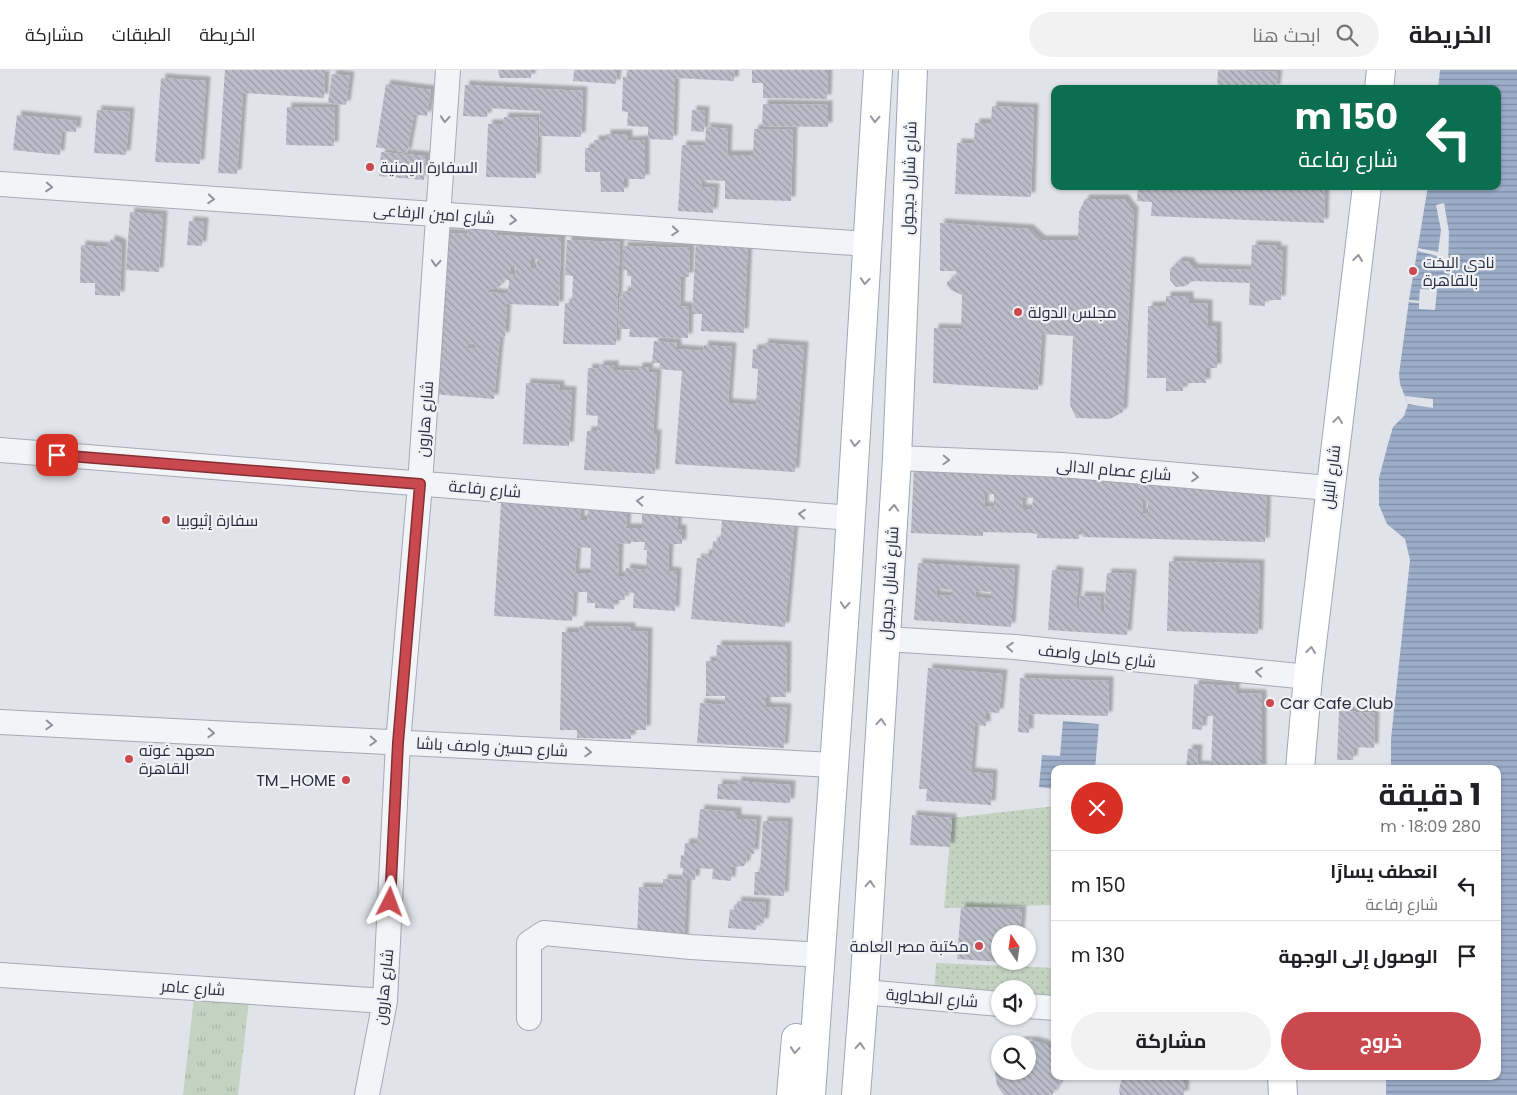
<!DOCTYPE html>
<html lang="ar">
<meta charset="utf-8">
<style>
:root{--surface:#fff;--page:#f2f2f2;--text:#202124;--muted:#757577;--line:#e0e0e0;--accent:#ca494f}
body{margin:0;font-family:Poppins,Cairo,sans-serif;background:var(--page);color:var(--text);direction:rtl;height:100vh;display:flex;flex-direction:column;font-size:19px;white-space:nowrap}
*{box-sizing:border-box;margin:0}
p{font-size:16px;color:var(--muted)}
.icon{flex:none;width:28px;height:28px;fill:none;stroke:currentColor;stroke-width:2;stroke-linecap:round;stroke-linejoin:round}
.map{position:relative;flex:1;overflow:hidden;direction:ltr}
.side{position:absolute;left:1051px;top:695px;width:450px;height:315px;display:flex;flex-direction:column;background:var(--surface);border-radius:10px;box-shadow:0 1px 4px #0004;direction:rtl}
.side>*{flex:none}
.hud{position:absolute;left:1051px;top:15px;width:450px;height:105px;border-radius:10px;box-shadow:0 1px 4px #0004;direction:rtl;background:#0b6e4f;color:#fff;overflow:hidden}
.needle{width:32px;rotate:347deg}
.fabs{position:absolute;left:991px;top:855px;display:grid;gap:10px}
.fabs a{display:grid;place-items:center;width:45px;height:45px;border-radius:50%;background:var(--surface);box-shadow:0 1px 4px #0004;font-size:25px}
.pin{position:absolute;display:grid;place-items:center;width:42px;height:42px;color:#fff;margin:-21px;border-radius:10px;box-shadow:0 2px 8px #0006}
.me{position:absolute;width:55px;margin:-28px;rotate:3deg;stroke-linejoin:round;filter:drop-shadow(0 0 4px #0008)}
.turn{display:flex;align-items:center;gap:18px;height:105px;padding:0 20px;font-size:22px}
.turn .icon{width:65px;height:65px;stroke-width:2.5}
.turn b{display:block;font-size:35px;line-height:42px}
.round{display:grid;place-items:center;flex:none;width:52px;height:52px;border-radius:26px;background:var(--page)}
.head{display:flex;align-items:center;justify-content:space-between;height:85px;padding:0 20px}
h1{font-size:30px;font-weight:700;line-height:38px}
.button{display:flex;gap:10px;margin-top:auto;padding:10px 20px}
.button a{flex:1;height:58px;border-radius:30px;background:var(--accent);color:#fff;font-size:20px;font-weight:700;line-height:58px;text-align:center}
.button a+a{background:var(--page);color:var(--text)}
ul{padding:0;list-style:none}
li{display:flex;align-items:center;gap:15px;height:70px;padding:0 20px;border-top:1px solid var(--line)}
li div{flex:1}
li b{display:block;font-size:19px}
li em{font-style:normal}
header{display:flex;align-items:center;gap:30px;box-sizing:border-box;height:70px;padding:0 25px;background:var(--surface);border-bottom:1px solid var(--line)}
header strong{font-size:24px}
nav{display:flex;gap:28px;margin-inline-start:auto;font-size:18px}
.search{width:350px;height:45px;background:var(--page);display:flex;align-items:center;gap:12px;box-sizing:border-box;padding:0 18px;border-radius:28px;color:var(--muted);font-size:19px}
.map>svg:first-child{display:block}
</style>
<header>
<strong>الخريطة</strong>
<div class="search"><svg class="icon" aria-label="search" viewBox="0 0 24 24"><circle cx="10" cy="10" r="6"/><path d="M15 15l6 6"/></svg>ابحث هنا</div>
<nav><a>الخريطة</a><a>الطبقات</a><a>مشاركة</a></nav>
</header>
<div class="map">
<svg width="1517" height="1025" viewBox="0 0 1517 1025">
<defs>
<pattern id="grass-dots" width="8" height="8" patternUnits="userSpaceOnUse" patternTransform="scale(1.25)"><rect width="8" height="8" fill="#c4d2c2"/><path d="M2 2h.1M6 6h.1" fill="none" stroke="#a8b5a8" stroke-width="1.8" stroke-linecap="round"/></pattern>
<pattern id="park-tufts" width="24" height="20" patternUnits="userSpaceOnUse" patternTransform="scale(1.25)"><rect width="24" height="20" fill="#c4d2c2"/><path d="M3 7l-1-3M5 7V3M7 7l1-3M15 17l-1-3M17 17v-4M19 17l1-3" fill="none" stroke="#a8b5a8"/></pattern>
<pattern id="water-rules" width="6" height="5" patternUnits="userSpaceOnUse" patternTransform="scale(1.25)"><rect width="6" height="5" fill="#9cadc8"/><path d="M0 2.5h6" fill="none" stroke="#7f8da4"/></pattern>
<pattern id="building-back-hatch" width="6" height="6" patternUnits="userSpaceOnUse" patternTransform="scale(1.25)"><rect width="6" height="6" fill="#bbbec8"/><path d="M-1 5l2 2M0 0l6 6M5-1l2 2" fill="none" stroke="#989ba4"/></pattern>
<filter id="shadow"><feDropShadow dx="4.5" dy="-4.5" stdDeviation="1" flood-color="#0004"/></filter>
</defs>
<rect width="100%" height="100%" fill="#e0e3e9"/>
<path fill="url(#grass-dots)" d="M1055,736V835L944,838L952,748Z
M936,893L1055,898V933L1028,931V919H1000V929L934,925Z"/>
<path fill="url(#park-tufts)" d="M195,918L250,922L238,1025H183Z"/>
<path fill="url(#water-rules)" d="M1440,0H1517V1025H1386V1006H1498V699H1391V669L1410,490L1405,469L1387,454L1379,435V408L1388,374L1393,357L1404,346L1408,334L1400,314L1399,304L1409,230L1428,116H1498V19H1438Z
M1063,651L1099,654L1095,699H1055V719L1039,717L1042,685L1060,686Z"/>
<path fill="#e0e3e9" d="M1444,133L1449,162L1448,198L1439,197L1437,186L1418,181V178L1438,182L1441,160L1436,135Z
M1420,219L1437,220L1435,240L1419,239V233L1409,232V230L1419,231Z
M1405,326L1433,329V338L1408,334Z"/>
<path fill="url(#building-back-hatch)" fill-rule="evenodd" filter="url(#shadow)" d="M225,0H329L328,2H325L324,28L243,23L237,104L218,103Z
M498,0H531V8H500Z
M574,0H617L616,14L573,11Z
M627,0H735L734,11L675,8L673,70L648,69V57L627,56L628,42L622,41L623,7H627Z
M752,0H828L827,29L763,28V13H752Z
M1218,0L1278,2L1276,19H1217Z
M332,4L350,6L346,35L328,33Z
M161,8L206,11L200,94L155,92Z
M386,14L431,20L427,46L397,42L414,45L407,83L376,77Z
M465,15L583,21L581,67L539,66L540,41L488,38L487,47L463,46Z
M763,34L828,35V57L762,56Z
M992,36L1034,38L1031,127L955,124L957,73L974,74L975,53H991Z
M287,37L335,38L334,76L286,75Z
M97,40L130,42L126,85L94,83Z
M692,40L705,41L704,62L691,61Z
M17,45L77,51L76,62L62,61L60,85L13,80Z
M504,47L538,48L536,108L486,107L488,54H503Z
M706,57L728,59L727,85H753L754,59L793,60L791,131L725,129V111L702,110L701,117L715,118L713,143L678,141L682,75L705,76Z
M606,64H628V71L645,70V109H624V122H601L600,102H585V78H594V70H606Z
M381,82L426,86L424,110L379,106Z
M1138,116H1325L1324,153L1151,146L1152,132L1137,131Z
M1085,129H1124L1134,142L1123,342L1110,349L1076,348L1070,335L1073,266L1042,264L1038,320L933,313L934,258L961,259L962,225L951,220L947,215V212L957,205V202L955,201H940V153L1029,159L1041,170H1078L1079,142Z
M130,142L163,145L159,202L126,200Z
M189,151L204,152L202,176L187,175Z
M468,157L497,158L496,165L561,168L559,236L507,234L505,267L500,266L494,329L432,324L445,163L467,164ZM531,189H537L536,198H531ZM511,196H516L515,206H511ZM502,209L509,210L508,224L487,222L490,219H497L501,215ZM468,273L475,274V279L468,278Z
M111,169L122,174L120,226L95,225V213H80L81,175L108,177Z
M567,170L620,172L616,275L563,274L565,233H572L573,206L565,205Z
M696,170L748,172L744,263L701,261L702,244H692Z
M1252,175L1277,176V180H1283L1281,230H1265V236L1249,235L1250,213L1192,211L1186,216L1176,217L1170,210V199L1179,191L1189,192L1193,198L1251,200Z
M623,176L690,178L689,207H681L680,236L689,237L688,268L629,267L630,259H618L620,226L623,227V221L631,222V206H627V200H623Z
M1166,226H1189V233L1208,234V256H1217V298H1206V313H1183V321H1166V308H1147L1148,236H1166Z
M654,271L677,273V279L703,281L704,275L732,277L728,333L756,335L758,299L752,298L753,279H763L764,273L804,276L795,402L675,394L682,301L659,299L660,293H652Z
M599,295H614V300L638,301V297H649L648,302L657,303L653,364H657L655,404L584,400L587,361H597L598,346L586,345L588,298L599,299Z
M526,313L560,315V320L572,321L569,376L523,374Z
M914,395L1267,408L1265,472L1083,467V461H1079V469L1037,468V464L1031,463L983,462V466L911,463ZM985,424H994V437L984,436ZM1023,427L1033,428L1032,439H1022ZM1143,431H1148V443H1142Z
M501,433L581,439L580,450H587L588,437L627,439L626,458H642V444H678L677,459H682V474H669L668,501L677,502L675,541L633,538L634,523L624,522L625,530H615L614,539L595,538V533H587V522H574L572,551L494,546ZM631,472H645L644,480H647L646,500L626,498L625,506H618L619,473L630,474ZM577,477L591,478L590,503H575Z
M723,441L795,448L785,557L691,549L697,488L704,489L705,484H712L713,471L720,472Z
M1169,491L1260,494L1258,564L1167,561Z
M918,493L1015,499L1011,557L914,550ZM937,519L952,520V526L936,525ZM976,521L991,522V529L975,527Z
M1052,500L1079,502L1076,538L1079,539L1080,526L1101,527L1100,540H1104L1107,503L1132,504L1127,565L1048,560Z
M580,556L631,557V561L648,562L646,660H631V669L577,668V660H560L562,562H579Z
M717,575L787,576L786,627H766V637L787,638L784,678L697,673L700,633L725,635V626H706V591H716Z
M928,598L1003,604L999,643L986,642V656L975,655L971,702L993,704L991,735L926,731L927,719H919Z
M1020,608L1109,611L1108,646L1029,644V663L1018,662Z
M1194,614L1236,616L1235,623L1262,624V699H1186L1188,679H1198L1197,695L1211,696L1213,646H1203L1202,660L1192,659Z
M1339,641L1375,643L1374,678L1354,677L1353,690H1337Z
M737,711L791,715L790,733L717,729L718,714L737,715Z
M700,739L737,742V749L757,750L754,784L747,783L746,793L744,796L732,797L731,811L712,809L713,799L696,798L695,810H687L684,870L637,868L639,817L663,818V809L682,810L683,798H680L681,785L684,786L685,773H697Z
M912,745L952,748L950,777L910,775Z
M763,751L788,752L784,826L754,825L755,802H760Z
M737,831L766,833L764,853L757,852L756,860L728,858L730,839L736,840Z
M961,837L1022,840L1020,864H1000V892L957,889Z
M1022,971H1033L1044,974L1053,981L1055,985V1006H1061L1060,1013L1052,1025H1004L1002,1023L997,1015L995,1004L997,993L1000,987V1001H1028V974H1016Z
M1122,1006H1182L1185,1018L1184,1025H1120L1119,1020Z"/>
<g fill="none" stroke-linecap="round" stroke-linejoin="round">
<defs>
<path id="minor" d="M0,114L868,174
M0,380L851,448
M897,388L1062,395L1329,418
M886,569L1015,577L1308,607
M0,652L833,695
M0,905L385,931
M864,922L1000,934
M1028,936L1055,938
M529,948V873L544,863L691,877L821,885
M367,1025L385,931L398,673L420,414L448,0"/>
<path id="major" d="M1379,19L1381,0
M1300,699L1308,607L1367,116
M1282,1006L1283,1025
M791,1025L796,968
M811,1025L847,510L878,0
M856,1025L864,922L897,388L913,0"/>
</defs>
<use href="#minor" stroke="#a5a9b3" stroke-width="26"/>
<use href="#major" stroke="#a0a6b4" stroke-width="30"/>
<use href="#minor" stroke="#f3f4f7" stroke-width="24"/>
<use href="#major" stroke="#fff" stroke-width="28"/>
</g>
<defs><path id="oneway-chevron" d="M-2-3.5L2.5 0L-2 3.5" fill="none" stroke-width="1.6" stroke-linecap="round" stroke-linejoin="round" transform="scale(1.25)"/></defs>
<g stroke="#8e929c">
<use href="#oneway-chevron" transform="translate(445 49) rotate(94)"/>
<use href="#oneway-chevron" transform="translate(49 117) rotate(4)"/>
<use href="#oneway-chevron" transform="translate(211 129) rotate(4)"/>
<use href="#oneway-chevron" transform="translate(513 150) rotate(4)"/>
<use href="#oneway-chevron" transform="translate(675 161) rotate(4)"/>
<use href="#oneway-chevron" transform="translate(436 193) rotate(94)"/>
<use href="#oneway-chevron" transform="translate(946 390) rotate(2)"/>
<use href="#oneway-chevron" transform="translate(1195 407) rotate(5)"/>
<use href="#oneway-chevron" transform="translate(640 431) rotate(-175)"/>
<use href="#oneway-chevron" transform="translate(802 444) rotate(-175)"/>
<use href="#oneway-chevron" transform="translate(1010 577) rotate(-176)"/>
<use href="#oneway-chevron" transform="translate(1259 602) rotate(-174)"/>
<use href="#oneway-chevron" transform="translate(49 655) rotate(3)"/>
<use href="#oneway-chevron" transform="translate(211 663) rotate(3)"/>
<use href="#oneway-chevron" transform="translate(373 671) rotate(3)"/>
<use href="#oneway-chevron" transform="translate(588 682) rotate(3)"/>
</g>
<g stroke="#9497a0">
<use href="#oneway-chevron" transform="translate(875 49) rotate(93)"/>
<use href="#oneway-chevron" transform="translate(1358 188) rotate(-83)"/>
<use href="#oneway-chevron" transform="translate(865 211) rotate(94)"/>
<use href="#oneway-chevron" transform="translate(1338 350) rotate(-83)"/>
<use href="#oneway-chevron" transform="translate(855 373) rotate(94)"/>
<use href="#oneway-chevron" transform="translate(894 438) rotate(-87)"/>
<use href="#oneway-chevron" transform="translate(845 535) rotate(94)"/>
<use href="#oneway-chevron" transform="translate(1311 580) rotate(-83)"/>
<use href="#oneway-chevron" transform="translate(881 652) rotate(-86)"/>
<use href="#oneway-chevron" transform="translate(870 814) rotate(-86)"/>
<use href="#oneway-chevron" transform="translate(860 976) rotate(-86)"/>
<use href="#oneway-chevron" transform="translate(795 980) rotate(95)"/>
</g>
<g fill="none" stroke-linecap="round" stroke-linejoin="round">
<defs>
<path id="route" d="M57,385L420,414L398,673L390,832"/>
</defs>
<use href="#route" stroke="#832f33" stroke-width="12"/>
<use href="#route" stroke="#ca494f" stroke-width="9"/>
</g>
<g fill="#ca494f" stroke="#f0f2f6" stroke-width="2">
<circle cx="370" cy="97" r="5"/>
<circle cx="1413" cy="201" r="5"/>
<circle cx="1018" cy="242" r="5"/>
<circle cx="166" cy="450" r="5"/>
<circle cx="1270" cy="633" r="5"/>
<circle cx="129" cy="689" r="5"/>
<circle cx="346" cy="710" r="5"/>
<circle cx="979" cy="876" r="5"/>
</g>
<g text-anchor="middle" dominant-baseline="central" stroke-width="4.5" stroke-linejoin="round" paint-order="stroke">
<g font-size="16" fill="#292f40" stroke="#f0f2f6" text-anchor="start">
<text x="380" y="97">السفارة اليمنية</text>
<text x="1423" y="192">نادي اليخت<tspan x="1423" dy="18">بالقاهرة</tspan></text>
<text x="1028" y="242">مجلس الدولة</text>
<text x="176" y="450">سفارة إثيوبيا</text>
<text x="1280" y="633">Car Cafe Club</text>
<text x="139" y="680">معهد غوته<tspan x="139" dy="18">القاهرة</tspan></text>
<text x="336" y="710" text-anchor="end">TM_HOME</text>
<text x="969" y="876" text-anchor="end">مكتبة مصر العامة</text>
</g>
<g font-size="16" fill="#292f40" stroke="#f0f2f6">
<text transform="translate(909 108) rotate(-88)">شارع شارل ديجول</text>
<text transform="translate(434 144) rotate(4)">شارع امين الرفاعى</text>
<text transform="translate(425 349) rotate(-86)">شارع هارون</text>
<text transform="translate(1114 400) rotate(5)">شارع عصام الدالى</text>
<text transform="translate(1331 407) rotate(-83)">شارع النيل</text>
<text transform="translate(485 419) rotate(5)">شارع رفاعة</text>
<text transform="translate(889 513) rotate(-86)">شارع شارل ديجول</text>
<text transform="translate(1097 586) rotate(6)">شارع كامل واصف</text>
<text transform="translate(492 677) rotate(3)">شارع حسين واصف باشا</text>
<text transform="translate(384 917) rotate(-84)">شارع هارون</text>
<text transform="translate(193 918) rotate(4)">شارع عامر</text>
<text transform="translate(932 928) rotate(5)">شارع الطحاوية</text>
</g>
</g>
</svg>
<div class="fabs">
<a><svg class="needle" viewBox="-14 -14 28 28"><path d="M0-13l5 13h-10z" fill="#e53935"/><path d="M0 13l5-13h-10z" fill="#757577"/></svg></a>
<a><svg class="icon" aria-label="sound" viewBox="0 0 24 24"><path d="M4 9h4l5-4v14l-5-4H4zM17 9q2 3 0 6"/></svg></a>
<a><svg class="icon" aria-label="search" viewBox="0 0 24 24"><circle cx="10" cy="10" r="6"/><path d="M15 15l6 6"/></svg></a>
</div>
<div class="pin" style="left:57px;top:385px;background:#d93025"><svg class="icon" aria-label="arrive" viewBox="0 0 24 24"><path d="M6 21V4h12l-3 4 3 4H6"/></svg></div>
<svg class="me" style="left:390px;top:832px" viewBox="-20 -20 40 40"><path d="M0-17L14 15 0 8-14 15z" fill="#ca494f" stroke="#fff" stroke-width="4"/></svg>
<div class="hud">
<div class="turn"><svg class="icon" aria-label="left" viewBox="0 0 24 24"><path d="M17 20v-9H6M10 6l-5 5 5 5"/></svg><div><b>150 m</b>شارع رفاعة</div></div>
</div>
<section class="side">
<div class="head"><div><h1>1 دقيقة</h1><p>280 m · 18:09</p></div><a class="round" style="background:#d93025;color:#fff"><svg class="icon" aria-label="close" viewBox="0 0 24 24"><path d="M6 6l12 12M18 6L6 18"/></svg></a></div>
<ul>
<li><svg class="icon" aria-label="left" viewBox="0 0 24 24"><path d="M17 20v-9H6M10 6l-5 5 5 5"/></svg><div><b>انعطف يسارًا</b><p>شارع رفاعة</p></div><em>150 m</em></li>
<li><svg class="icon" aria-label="arrive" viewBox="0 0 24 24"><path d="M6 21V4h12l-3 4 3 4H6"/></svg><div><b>الوصول إلى الوجهة</b></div><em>130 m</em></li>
</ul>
<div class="button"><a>خروج</a><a>مشاركة</a></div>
</section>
</div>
